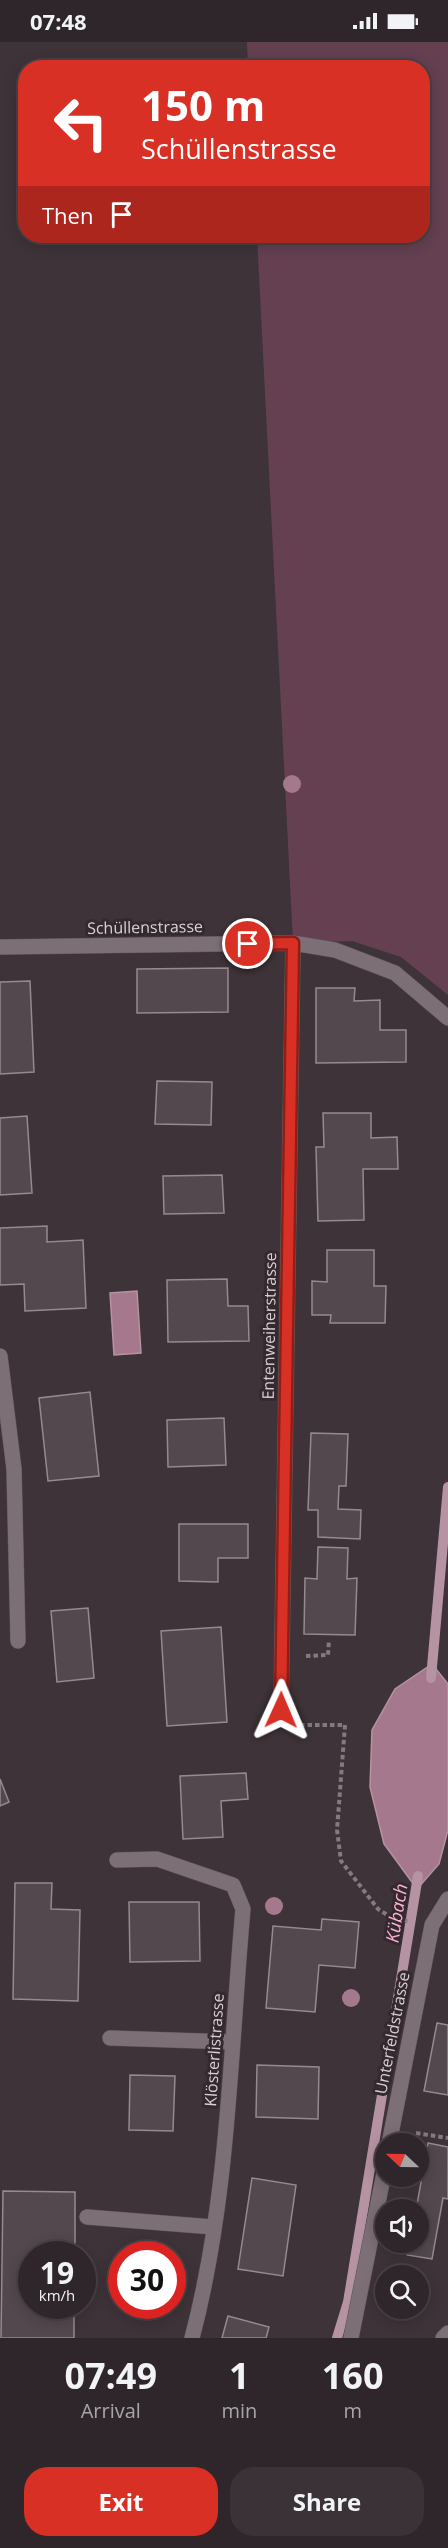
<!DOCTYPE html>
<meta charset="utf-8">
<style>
:root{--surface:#2e262a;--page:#3a3236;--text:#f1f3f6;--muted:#a7a5a8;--line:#494347;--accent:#d93025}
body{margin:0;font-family:"Open Sans",sans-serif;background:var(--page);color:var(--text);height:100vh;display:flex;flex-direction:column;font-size:22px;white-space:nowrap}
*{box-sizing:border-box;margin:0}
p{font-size:20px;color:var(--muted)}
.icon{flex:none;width:33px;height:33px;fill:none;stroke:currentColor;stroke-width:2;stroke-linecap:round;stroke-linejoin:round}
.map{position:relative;height:2296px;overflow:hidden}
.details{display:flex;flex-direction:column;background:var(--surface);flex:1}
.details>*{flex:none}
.guide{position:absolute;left:18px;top:18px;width:412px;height:183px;border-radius:24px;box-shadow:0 3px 15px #0003,0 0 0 2px var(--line);background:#d93025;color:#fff;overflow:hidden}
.needle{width:39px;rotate:292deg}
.tools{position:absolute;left:375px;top:2091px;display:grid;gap:12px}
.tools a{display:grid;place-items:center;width:54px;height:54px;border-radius:50%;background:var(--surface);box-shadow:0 3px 15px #0003,0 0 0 2px var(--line);font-size:30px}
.speed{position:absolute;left:18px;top:2199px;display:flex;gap:12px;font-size:30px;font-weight:700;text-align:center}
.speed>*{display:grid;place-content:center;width:78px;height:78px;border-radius:50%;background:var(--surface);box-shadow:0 3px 15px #0003,0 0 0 2px var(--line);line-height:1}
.speed small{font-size:15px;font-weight:400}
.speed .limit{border:9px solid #d22;background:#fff;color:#111}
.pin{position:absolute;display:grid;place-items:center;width:51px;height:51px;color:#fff;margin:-26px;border:3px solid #fff;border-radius:50%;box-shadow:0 2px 6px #0007}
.me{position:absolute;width:66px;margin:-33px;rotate:1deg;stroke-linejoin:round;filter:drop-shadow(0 0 4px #0008)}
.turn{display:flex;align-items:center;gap:21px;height:126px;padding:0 24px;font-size:27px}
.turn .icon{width:78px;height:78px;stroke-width:2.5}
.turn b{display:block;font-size:42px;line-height:51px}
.then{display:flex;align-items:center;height:57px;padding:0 24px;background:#0003;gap:12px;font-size:22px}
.eta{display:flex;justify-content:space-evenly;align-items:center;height:102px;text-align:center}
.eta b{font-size:36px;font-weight:700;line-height:42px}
.button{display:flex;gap:12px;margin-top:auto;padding:12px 24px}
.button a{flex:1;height:69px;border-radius:24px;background:var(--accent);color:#fff;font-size:24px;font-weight:700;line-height:69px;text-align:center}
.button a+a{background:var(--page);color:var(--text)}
.status{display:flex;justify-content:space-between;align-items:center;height:42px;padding:0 30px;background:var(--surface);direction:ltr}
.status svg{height:16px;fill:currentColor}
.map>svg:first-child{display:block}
</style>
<div class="status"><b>07:48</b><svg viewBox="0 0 49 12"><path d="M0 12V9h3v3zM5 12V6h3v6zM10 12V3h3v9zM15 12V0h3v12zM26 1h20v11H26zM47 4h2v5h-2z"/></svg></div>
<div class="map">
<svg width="448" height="2296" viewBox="0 0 448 2296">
<rect width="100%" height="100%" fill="#3e3338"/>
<path fill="#644051" d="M247,0H448V953L401,915L352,899L293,901L257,194H423V26L248,25Z"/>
<path fill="#a6788d" stroke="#b593a2" stroke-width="1.5" d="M137,1249L141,1311L114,1313L110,1251Z
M432,1622L448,1642V1788L439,1822L417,1847L384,1802L370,1745L372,1688L395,1647Z"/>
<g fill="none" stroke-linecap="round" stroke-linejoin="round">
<path stroke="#b593a2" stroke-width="10" d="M431,1636L448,1445
M337,2296L348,2260L418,1834"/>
</g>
<path fill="#53484d" stroke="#97898f" stroke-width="1.5" d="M228,926V970L137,971V927Z
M30,939L34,1030L0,1032V940Z
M316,946H355L354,959L380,958V988H406V1020L316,1021Z
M157,1039L212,1040L211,1083L155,1082Z
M323,1071H371V1096L397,1095L398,1127H363L364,1178L318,1179L316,1105H324Z
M27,1074L32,1151L0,1153V1076Z
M222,1133L224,1171L164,1172L163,1134Z
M47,1184V1200L83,1198L86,1266L25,1269L24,1242L0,1243V1186Z
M327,1208H374V1244H386L385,1281H330L331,1273H312V1239L327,1240Z
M227,1237L228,1264H248L249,1299L168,1300L167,1238Z
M90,1350L99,1434L48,1439L39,1356Z
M224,1376L226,1423L168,1425L167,1378Z
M311,1391L348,1392L346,1444H339L338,1467L361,1468L360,1497L318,1495V1468H308Z
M179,1482H248V1516H218V1540L179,1539Z
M318,1505L348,1506L347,1537L357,1536L355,1593L304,1592L305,1536L317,1537Z
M88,1566L94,1636L57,1640L51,1569Z
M221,1585L227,1680L167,1684L161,1589Z
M246,1731L248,1757L221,1759L223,1795L183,1797L180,1734Z
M0,1737L9,1760L0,1764Z
M15,1841H52L51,1867L80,1868L78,1959L13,1957Z
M129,1860H199L200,1919L130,1920Z
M322,1877L359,1880L355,1926L319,1923L315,1970L266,1966L273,1884L321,1888Z
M437,1981L448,1983V2053L424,2049Z
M257,2023L319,2025L318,2077L256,2075Z
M130,2033L175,2034L173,2089L129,2088Z
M428,2101L448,2105V2157L443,2156L432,2217L407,2213L410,2200H418V2168H416Z
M252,2136L296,2143L283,2234L238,2227Z
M3,2149L75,2150V2212H32V2264H74V2296H1Z
M228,2274L269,2285L266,2296H222Z"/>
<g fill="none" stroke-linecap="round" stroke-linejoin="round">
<defs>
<path id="lane" d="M110,1996L232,2000
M87,2175L213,2185"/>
<path id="street" d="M0,905L293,901L335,908L395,931L448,976
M0,1314L14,1427L18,1599
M281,1668L293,901
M117,1818L157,1817L233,1843L243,1867C230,2010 229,2156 192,2296
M389,2102L432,1883L448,1857
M351,2296L386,2121
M443,2296L448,2291"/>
</defs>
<use href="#lane" stroke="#5b5255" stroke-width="16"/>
<use href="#street" stroke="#5b5255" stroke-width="16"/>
<path stroke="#83797e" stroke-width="4" stroke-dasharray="4.5 3" stroke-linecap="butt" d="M306,1614L328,1613L329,1598
M300,1683H345L337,1788L341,1819L378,1867L394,1877L408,1879
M416,2091L448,2096"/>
<use href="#lane" stroke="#7c6f75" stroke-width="15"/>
<use href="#street" stroke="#7c6f75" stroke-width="15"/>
</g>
<g fill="#a5788d">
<circle cx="292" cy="742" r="9"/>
<circle cx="274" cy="1864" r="9"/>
<circle cx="351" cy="1956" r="9"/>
</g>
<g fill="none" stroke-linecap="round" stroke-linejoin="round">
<defs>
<path id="route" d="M248,902L293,901L281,1668"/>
</defs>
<use href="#route" stroke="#8d1f18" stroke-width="15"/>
<use href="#route" stroke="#d93025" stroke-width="10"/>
</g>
<g text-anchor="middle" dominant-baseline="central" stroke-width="6" stroke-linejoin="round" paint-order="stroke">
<g font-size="16" fill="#d8d1d4" stroke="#34292e">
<text transform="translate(145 885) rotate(-1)">Schüllenstrasse</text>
<text transform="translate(269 1284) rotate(-89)">Entenweiherstrasse</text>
<text transform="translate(392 1991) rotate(-79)">Unterfeldstrasse</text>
<text transform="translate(214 2008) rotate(-86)">Klösterlistrasse</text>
</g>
<g font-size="18" font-style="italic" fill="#fcb3d5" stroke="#34292e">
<text transform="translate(396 1871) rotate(-81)">Kübach</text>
</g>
</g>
</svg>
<div class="tools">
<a><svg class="needle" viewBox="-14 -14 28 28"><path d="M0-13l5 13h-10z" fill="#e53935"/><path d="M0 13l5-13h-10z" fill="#a7a5a8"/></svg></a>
<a><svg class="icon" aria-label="sound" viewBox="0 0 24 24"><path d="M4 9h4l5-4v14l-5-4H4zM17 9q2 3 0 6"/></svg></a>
<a><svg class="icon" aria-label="search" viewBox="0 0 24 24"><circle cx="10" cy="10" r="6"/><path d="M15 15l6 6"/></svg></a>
</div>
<div class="speed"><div>19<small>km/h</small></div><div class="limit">30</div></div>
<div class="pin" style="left:248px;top:902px;background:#d93025"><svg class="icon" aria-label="arrive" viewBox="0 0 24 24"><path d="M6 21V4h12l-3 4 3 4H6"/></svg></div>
<svg class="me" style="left:281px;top:1668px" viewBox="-20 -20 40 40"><path d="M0-17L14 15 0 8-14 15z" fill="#d93025" stroke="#fff" stroke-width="4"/></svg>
<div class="guide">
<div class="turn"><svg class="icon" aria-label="left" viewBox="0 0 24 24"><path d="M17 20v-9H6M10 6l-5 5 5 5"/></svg><div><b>150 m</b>Schüllenstrasse</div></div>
<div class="then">Then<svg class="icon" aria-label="arrive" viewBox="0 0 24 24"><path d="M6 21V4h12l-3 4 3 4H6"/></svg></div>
</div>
</div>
<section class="details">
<div class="eta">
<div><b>07:49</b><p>Arrival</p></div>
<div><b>1</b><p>min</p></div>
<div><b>160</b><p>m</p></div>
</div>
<div class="button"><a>Exit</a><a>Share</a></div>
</section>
